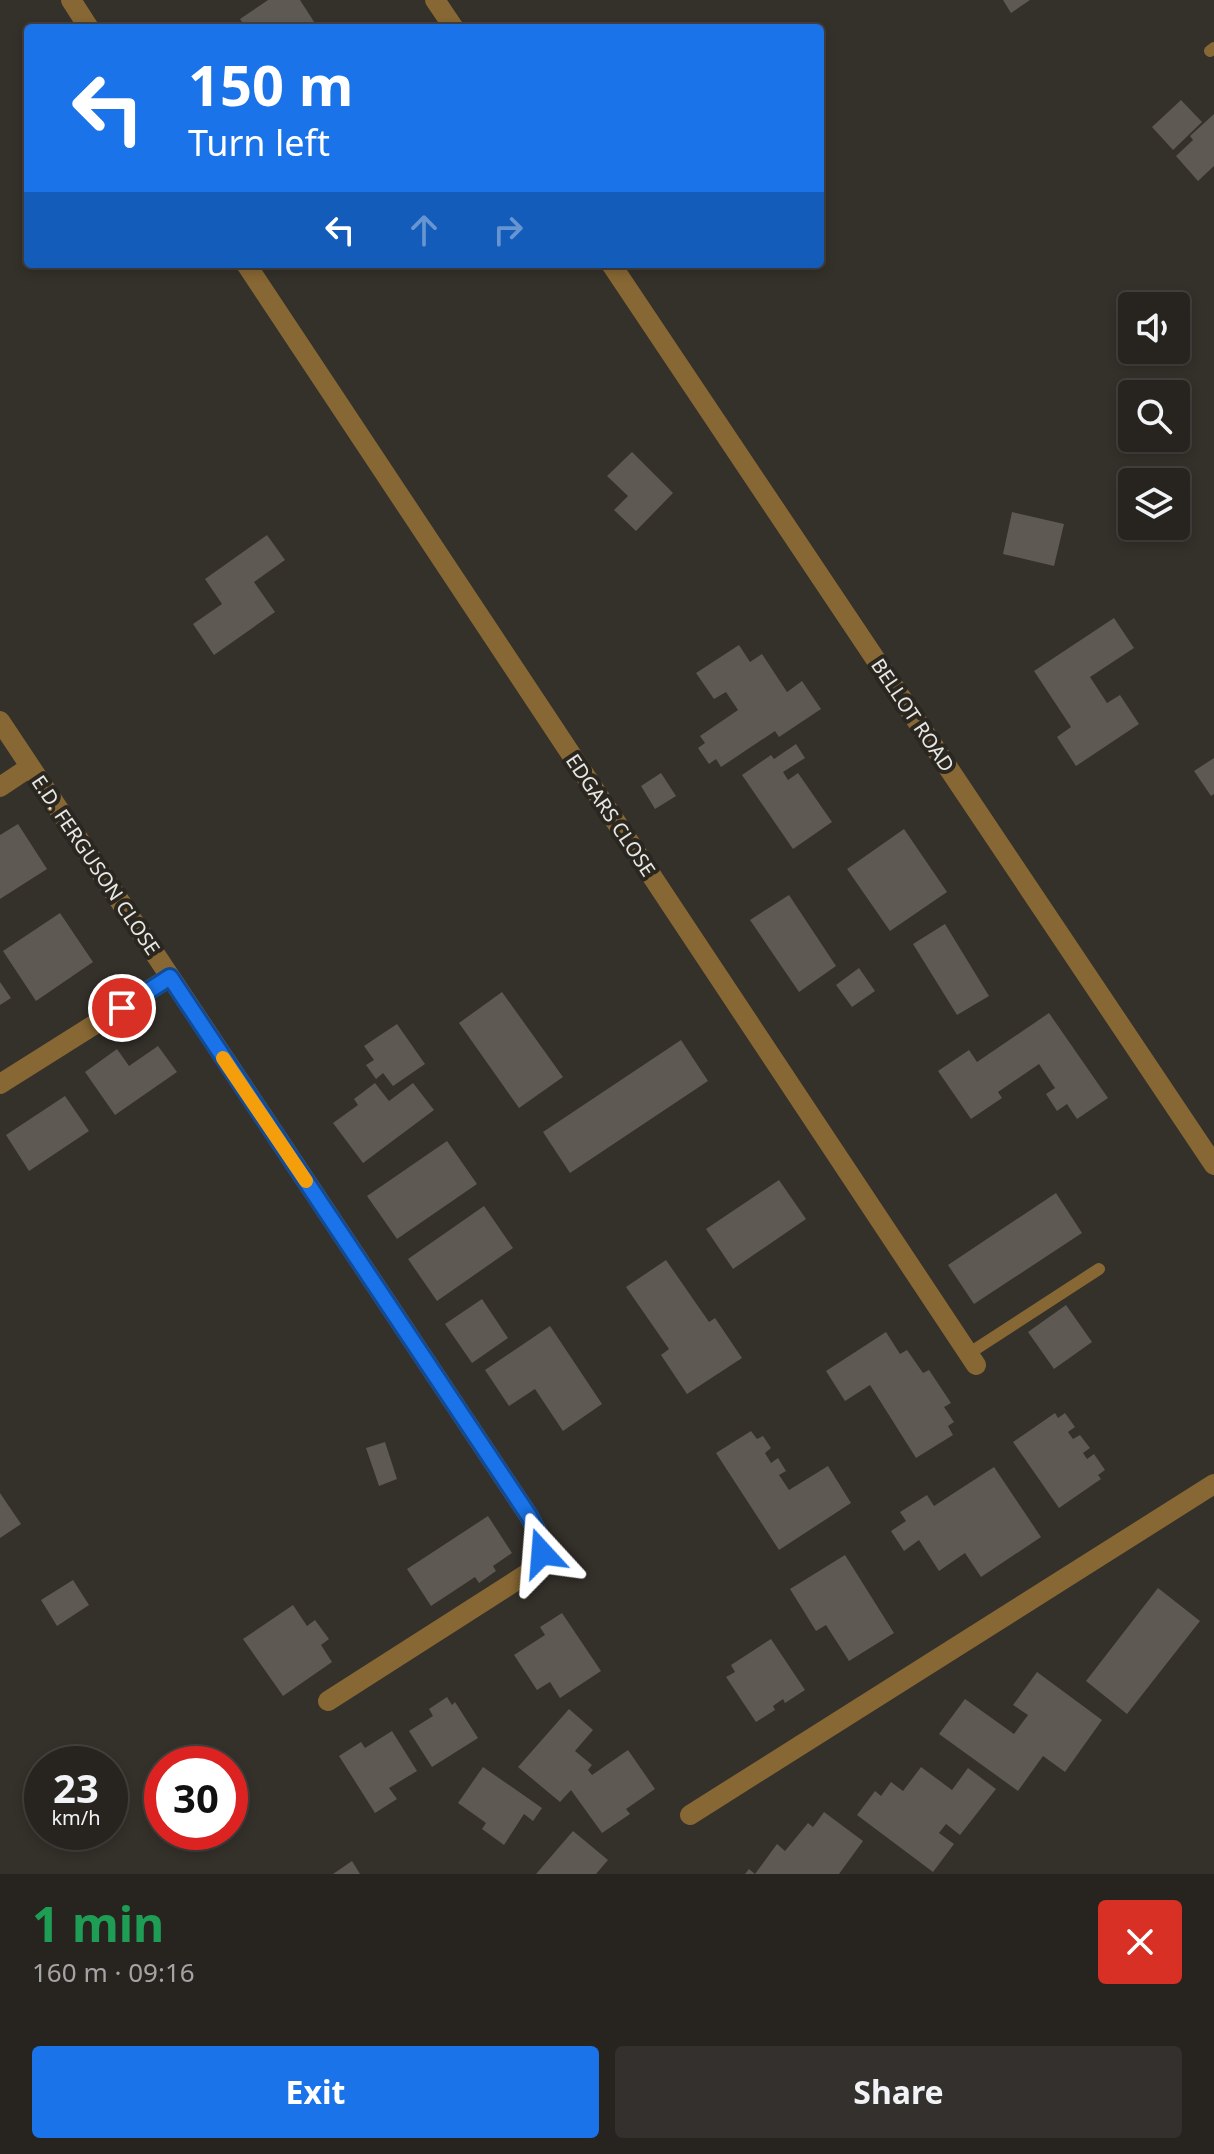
<!DOCTYPE html>
<meta charset="utf-8">
<style>
:root{--surface:#272420;--page:#33302d;--text:#f1f3f6;--muted:#a4a4a5;--line:#43413e;--accent:#1a73e8}
body{margin:0;font-family:"Noto Sans",sans-serif;background:var(--page);color:var(--text);height:100vh;display:flex;flex-direction:column;font-size:30px;white-space:nowrap}
*{box-sizing:border-box;margin:0}
p{font-size:26px;color:var(--muted)}
.icon{flex:none;width:44px;height:44px;fill:none;stroke:currentColor;stroke-width:2;stroke-linecap:round;stroke-linejoin:round}
.map{position:relative;height:1874px;overflow:hidden}
.sheet{display:flex;flex-direction:column;background:var(--surface);flex:1}
.sheet>*{flex:none}
.banner{position:absolute;left:24px;top:24px;width:800px;height:244px;border-radius:8px;box-shadow:0 4px 12px #0003,0 0 0 2px var(--line);background:#1a73e8;color:#fff;overflow:hidden}
.fabs{position:absolute;left:1118px;top:292px;display:grid;gap:16px}
.fabs a{display:grid;place-items:center;width:72px;height:72px;border-radius:8px;background:var(--surface);box-shadow:0 4px 12px #0003,0 0 0 2px var(--line);font-size:40px}
.speed{position:absolute;left:24px;top:1746px;display:flex;gap:16px;font-size:40px;font-weight:700;text-align:center}
.speed>*{display:grid;place-content:center;width:104px;height:104px;border-radius:50%;background:var(--surface);box-shadow:0 4px 12px #0003,0 0 0 2px var(--line);line-height:1}
.speed small{font-size:20px;font-weight:400}
.speed .limit{border:12px solid #d22;background:#fff;color:#111}
.pin{position:absolute;display:grid;place-items:center;width:68px;height:68px;color:#fff;margin:-34px;border:4px solid #fff;border-radius:50%;box-shadow:0 2px 8px #0007}
.me{position:absolute;width:88px;margin:-44px;rotate:341deg;stroke-linejoin:round;filter:drop-shadow(0 0 6px #0008)}
.turn{display:flex;align-items:center;gap:28px;height:168px;padding:0 32px;font-size:36px}
.turn .icon{width:104px;height:104px;stroke-width:2.5}
.turn b{display:block;font-size:56px;line-height:68px}
.lanes{display:flex;align-items:center;height:76px;padding:0 32px;background:#0003;justify-content:center;gap:40px;direction:ltr}
.lanes .off{opacity:.35}
.round{display:grid;place-items:center;flex:none;width:84px;height:84px;border-radius:8px;background:var(--page)}
.headline{display:flex;align-items:center;justify-content:space-between;height:136px;padding:0 32px}
h1{font-size:48px;font-weight:700;line-height:60px;color:#1e9e55}
.primary-button{display:flex;gap:16px;margin-top:auto;padding:16px 32px}
.primary-button a{flex:1;height:92px;border-radius:8px;background:var(--accent);color:#fff;font-size:32px;font-weight:700;line-height:92px;text-align:center}
.primary-button a+a{background:var(--page);color:var(--text)}
.map>svg:first-child{display:block}
</style>
<div class="map">
<svg width="1214" height="1874" viewBox="0 0 1214 1874">
<rect width="100%" height="100%" fill="#34302a"/>
<path fill="#5e5953" d="M268,0H300L318,28H246L240,19Z
M1003,0H1030L1011,13Z
M1181,100L1202,122L1173,150L1152,127Z
M1214,114V166L1198,181L1176,156L1193,140L1190,136Z
M632,452L673,493L636,531L614,510L628,496L607,476Z
M1012,512L1064,524L1054,566L1003,554Z
M267,535L285,560L254,582L275,612L214,655L193,624L222,604L205,579Z
M1114,618L1134,648L1090,677L1107,703L1120,695L1139,724L1076,766L1057,737L1071,727L1034,671Z
M739,645L750,662L762,654L787,692L802,681L821,709L779,737L775,731L721,767L716,759L709,764L698,748L705,743L700,736L738,710L726,692L714,699L696,673Z
M796,744L805,758L783,772L788,780L798,773L832,822L793,849L742,775L771,755L774,759Z
M1214,758V794L1211,796L1194,771Z
M661,773L676,796L655,809L641,786Z
M18,824L47,869L0,899V835Z
M904,829L947,892L890,931L847,869Z
M789,895L836,966L799,992L750,920Z
M60,913L93,962L36,1001L3,951Z
M945,924L989,996L957,1015L913,944Z
M859,968L875,991L852,1007L836,985Z
M0,982L11,998L0,1005Z
M502,992L563,1077L519,1108L459,1023Z
M1049,1013L1108,1098L1077,1119L1067,1104L1057,1111L1046,1094L1055,1088L1039,1064L998,1092L1002,1098L971,1119L938,1071L969,1050L977,1062Z
M397,1024L425,1064L393,1086L383,1073L376,1079L366,1065L374,1060L364,1046Z
M681,1040L708,1081L570,1173L543,1132Z
M158,1046L177,1072L115,1115L85,1072L117,1049L129,1066Z
M375,1083L389,1101L413,1083L434,1110L363,1163L333,1123L358,1105L354,1099Z
M65,1096L89,1131L29,1171L6,1135Z
M447,1141L477,1184L397,1239L367,1196Z
M779,1180L806,1219L733,1269L706,1229Z
M1056,1193L1082,1233L974,1304L948,1265Z
M484,1206L513,1248L437,1301L408,1259Z
M666,1260L709,1322L715,1318L742,1358L687,1394L661,1355L669,1349L626,1287Z
M482,1299L508,1338L472,1363L445,1324Z
M1066,1305L1092,1342L1054,1369L1028,1332Z
M550,1326L602,1404L563,1431L535,1389L509,1406L485,1370Z
M886,1332L900,1354L907,1350L923,1373L929,1370L951,1403L944,1407L954,1422L948,1426L953,1435L916,1458L870,1385L845,1401L826,1371Z
M1055,1413L1058,1418L1065,1413L1075,1427L1068,1432L1070,1435L1073,1439L1080,1435L1090,1448L1083,1453L1087,1459L1094,1454L1105,1470L1098,1475L1101,1479L1059,1508L1013,1442Z
M751,1431L757,1439L763,1436L771,1448L765,1453L771,1463L778,1458L786,1471L779,1475L789,1490L828,1466L851,1503L779,1550L716,1453Z
M385,1442L397,1479L379,1486L366,1448Z
M994,1467L1041,1537L981,1577L965,1553L939,1571L919,1540L904,1551L891,1531L906,1521L900,1512L927,1495L934,1506Z
M0,1493L21,1524L0,1538Z
M488,1516L512,1553L493,1566L496,1571L479,1583L475,1577L431,1606L407,1569Z
M845,1555L894,1633L849,1661L826,1625L816,1631L790,1589Z
M73,1580L89,1605L57,1626L41,1600Z
M1158,1588L1200,1621L1127,1714L1086,1681Z
M293,1605L307,1626L315,1620L329,1639L321,1645L332,1662L283,1696L243,1639Z
M562,1613L601,1671L560,1698L550,1682L537,1690L514,1655L545,1635L540,1627Z
M771,1639L805,1690L785,1703L783,1699L773,1706L775,1710L756,1722L726,1677L735,1672L731,1665Z
M1037,1672L1102,1720L1065,1772L1043,1756L1018,1791L939,1734L965,1699L1014,1734L1028,1715L1013,1705Z
M447,1697L452,1705L455,1702L478,1738L432,1767L409,1731L433,1716L429,1709Z
M569,1709L593,1730L575,1751L592,1765L588,1770L592,1775L628,1750L655,1789L626,1809L630,1814L602,1833L571,1790L560,1802L518,1767Z
M392,1731L417,1771L389,1788L397,1799L375,1813L339,1756L361,1742L365,1748Z
M483,1767L542,1808L533,1821L524,1814L504,1845L482,1829L486,1823L458,1803Z
M921,1767L952,1790L968,1768L996,1789L960,1835L946,1824L939,1833L954,1844L933,1872L857,1815L875,1791L881,1796L891,1782L903,1791Z
M824,1812L863,1841L839,1874H745L749,1869L755,1874L777,1844L785,1851L808,1823L813,1827Z
M573,1831L608,1860L596,1874H536Z
M352,1861L360,1874H333Z"/>
<g fill="none" stroke-linecap="round" stroke-linejoin="round">
<path stroke="#876733" stroke-width="12" d="M1210,51L1214,48
M968,1354L1099,1269"/>
<path stroke="#876733" stroke-width="20" d="M71,0L89,28
M435,0L454,28
M246,264L976,1365
M611,264L1214,1165
M0,721L529,1516L540,1537L542,1553L528,1573L328,1701
M0,787L30,767
M0,1084L170,977
M690,1815L1214,1484"/>
</g>
<g fill="none" stroke-linecap="round" stroke-linejoin="round">
<defs>
<path id="route" d="M122,1008L170,977L529,1516L540,1537L542,1553"/>
</defs>
<use href="#route" stroke="#114b97" stroke-width="20"/>
<use href="#route" stroke="#1a73e8" stroke-width="14"/>
<path stroke="#f59e0b" stroke-width="14" d="M223,1058L306,1181"/>
</g>
<g text-anchor="middle" dominant-baseline="central" stroke-width="8" stroke-linejoin="round" paint-order="stroke">
<g font-size="20" fill="#e9e7e3" stroke="#2a2620">
<text transform="translate(913 715) rotate(56)">BELLOT ROAD</text>
<text transform="translate(611 815) rotate(56)">EDGARS CLOSE</text>
<text transform="translate(96 865) rotate(56)">E.D. FERGUSON CLOSE</text>
</g>
</g>
</svg>
<div class="fabs">
<a><svg class="icon" aria-label="sound" viewBox="0 0 24 24"><path d="M4 9h4l5-4v14l-5-4H4zM17 9q2 3 0 6"/></svg></a>
<a><svg class="icon" aria-label="search" viewBox="0 0 24 24"><circle cx="10" cy="10" r="6"/><path d="M15 15l6 6"/></svg></a>
<a><svg class="icon" aria-label="layers" viewBox="0 0 24 24"><path d="M12 4l9 5-9 5-9-5zM3 14l9 5 9-5"/></svg></a>
</div>
<div class="speed"><div>23<small>km/h</small></div><div class="limit">30</div></div>
<div class="pin" style="left:122px;top:1008px;background:#d93025"><svg class="icon" aria-label="arrive" viewBox="0 0 24 24"><path d="M6 21V4h12l-3 4 3 4H6"/></svg></div>
<svg class="me" style="left:542px;top:1553px" viewBox="-20 -20 40 40"><path d="M0-17L14 15 0 8-14 15z" fill="#1a73e8" stroke="#fff" stroke-width="4"/></svg>
<div class="banner">
<div class="turn"><svg class="icon" aria-label="left" viewBox="0 0 24 24"><path d="M17 20v-9H6M10 6l-5 5 5 5"/></svg><div><b>150 m</b>Turn left</div></div>
<div class="lanes"><svg class="icon" aria-label="left" viewBox="0 0 24 24"><path d="M17 20v-9H6M10 6l-5 5 5 5"/></svg><svg class="icon off" aria-label="ahead" viewBox="0 0 24 24"><path d="M12 20V5M6 11l6-6 6 6"/></svg><svg class="icon off" aria-label="right" viewBox="0 0 24 24"><path d="M7 20v-9h11M14 6l5 5-5 5"/></svg></div>
</div>
</div>
<section class="sheet">
<div class="headline"><div><h1>1 min</h1><p>160 m · 09:16</p></div><a class="round" style="background:#d93025;color:#fff"><svg class="icon" aria-label="close" viewBox="0 0 24 24"><path d="M6 6l12 12M18 6L6 18"/></svg></a></div>
<div class="primary-button"><a>Exit</a><a>Share</a></div>
</section>
